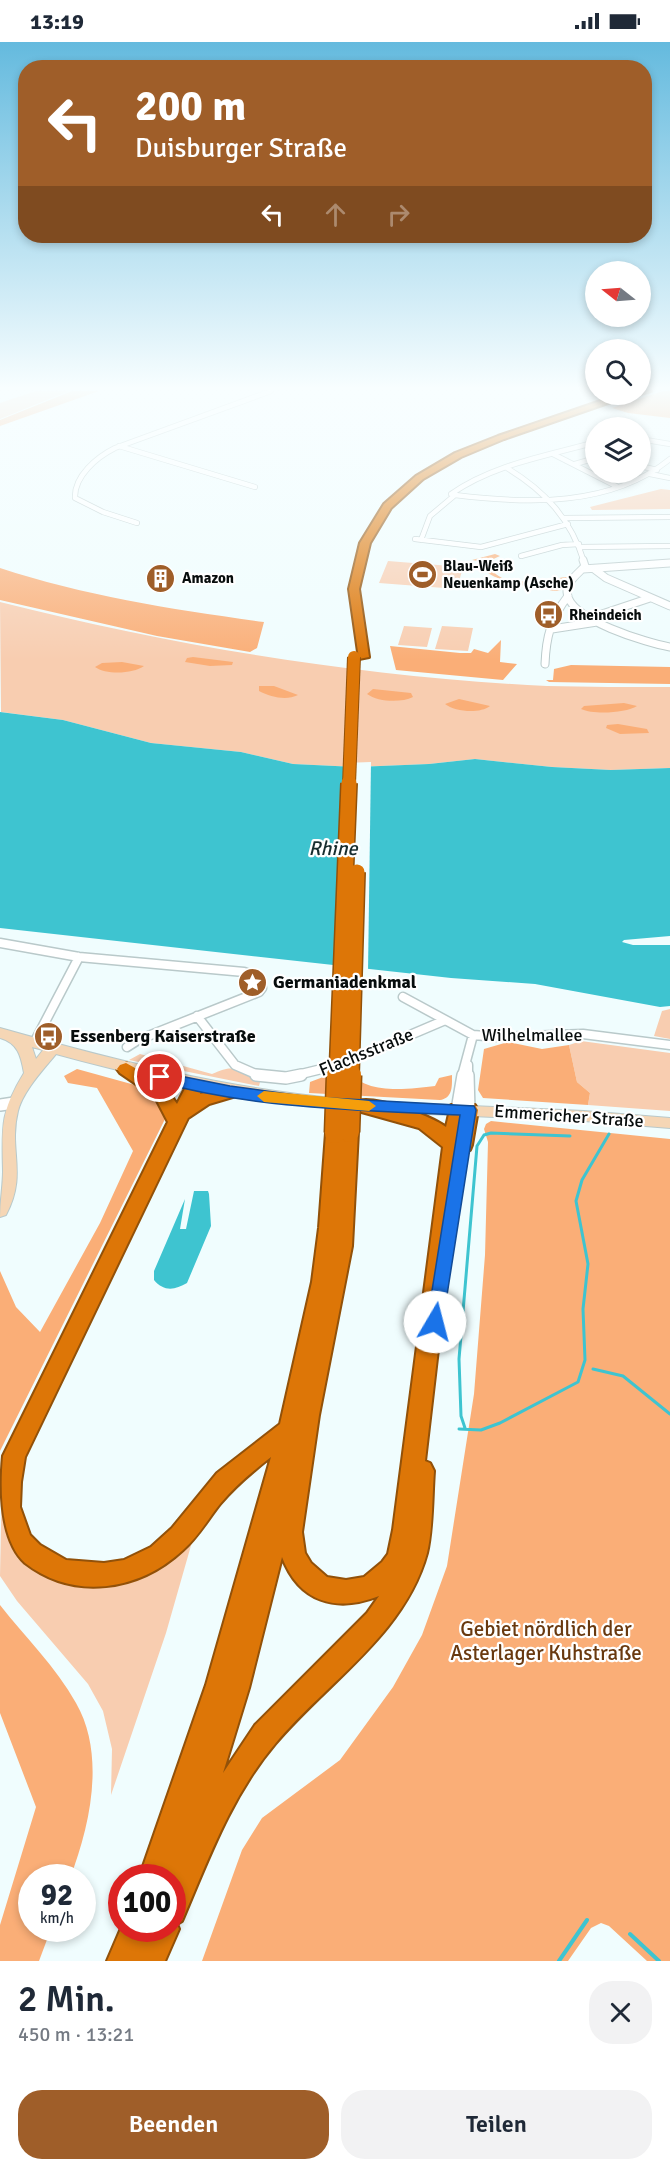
<!DOCTYPE html>
<html lang="de">
<meta charset="utf-8">
<style>
:root{--surface:#fff;--page:#f2f2f3;--text:#1f2937;--muted:#747a83;--accent:#9f5e29}
body{margin:0;font-family:Signika,sans-serif;background:var(--page);color:var(--text);height:100vh;display:flex;flex-direction:column;font-size:22px;white-space:nowrap}
*{box-sizing:border-box;margin:0}
p{font-size:20px;color:var(--muted)}
.icon{flex:none;width:33px;height:33px;fill:none;stroke:currentColor;stroke-width:2;stroke-linecap:round;stroke-linejoin:round}
.map{position:relative;height:1919px;overflow:hidden}
.sheet{display:flex;flex-direction:column;background:var(--surface);flex:1}
.sheet>*{flex:none}
.top-card{position:absolute;left:18px;top:18px;width:634px;height:183px;border-radius:24px;box-shadow:0 3px 9px #0003;background:#9f5e29;color:#fff;overflow:hidden}
.needle{width:39px;rotate:287deg}
.tools{position:absolute;left:585px;top:219px;display:grid;gap:12px}
.tools a{display:grid;place-items:center;width:66px;height:66px;border-radius:50%;background:var(--surface);box-shadow:0 3px 9px #0003;font-size:30px}
.speed{position:absolute;left:18px;top:1822px;display:flex;gap:12px;font-size:30px;font-weight:700;text-align:center}
.speed>*{display:grid;place-content:center;width:78px;height:78px;border-radius:50%;background:var(--surface);box-shadow:0 3px 9px #0003;line-height:1}
.speed small{font-size:15px;font-weight:400}
.speed .limit{border:9px solid #d22;background:#fff;color:#111}
.pin{position:absolute;display:grid;place-items:center;width:51px;height:51px;color:#fff;margin:-26px;border:3px solid #fff;border-radius:50%;box-shadow:0 2px 6px #0007}
.me{position:absolute;width:66px;margin:-33px;rotate:8deg;stroke-linejoin:round;filter:drop-shadow(0 0 4px #0008)}
.turn{display:flex;align-items:center;gap:21px;height:126px;padding:0 18px;font-size:27px}
.turn .icon{width:78px;height:78px;stroke-width:2.5}
.turn b{display:block;font-size:42px;line-height:51px}
.lanes{display:flex;align-items:center;height:57px;padding:0 18px;background:#0003;justify-content:center;gap:30px;direction:ltr}
.lanes .off{opacity:.35}
.round{display:grid;place-items:center;flex:none;width:63px;height:63px;border-radius:24px;background:var(--page)}
.summary{display:flex;align-items:center;justify-content:space-between;height:102px;padding:0 18px}
h1{font-size:36px;font-weight:600;line-height:45px}
.action{display:flex;gap:12px;margin-top:auto;padding:12px 18px}
.action a{flex:1;height:69px;border-radius:24px;background:var(--accent);color:#fff;font-size:24px;font-weight:600;line-height:69px;text-align:center}
.action a+a{background:var(--page);color:var(--text)}
.status{display:flex;justify-content:space-between;align-items:center;height:42px;padding:0 30px;background:var(--surface);direction:ltr}
.status svg{height:16px;fill:currentColor}
.map>svg:first-child{display:block}
</style>
<div class="status"><b>13:19</b><svg viewBox="0 0 49 12"><path d="M0 12V9h3v3zM5 12V6h3v6zM10 12V3h3v9zM15 12V0h3v12zM26 1h20v11H26zM47 4h2v5h-2z"/></svg></div>
<div class="map">
<svg width="670" height="1919" viewBox="0 0 670 1919">
<rect width="100%" height="100%" fill="#f0fdfe"/>
<path fill="#f8cdb0" d="M36,349H69L0,377V361Z
M661,447L670,448V467L592,468L590,465Z
M388,519L463,525L457,547L379,541Z
M0,560C178,605 363,635 547,644C588,645 629,645 670,645V726L611,728L552,725L475,717L429,722L356,725L293,722L241,710L151,701L63,678L1,670Z
M404,584L432,586L427,605L398,603Z
M442,584L473,586L468,609L435,607Z
M670,967V997L654,994L662,969Z
M581,999L670,1011V1069L588,1063L590,1051L577,1040L569,1003Z
M140,1012L212,1032C239,1020 235,1030 260,1040L259,1044L129,1018Z
M2,1435H5L8,1486L93,1539L194,1493L166,1591L111,1753L112,1707L103,1669L88,1642L17,1559L0,1534Z"/>
<path fill="#faae77" d="M72,349H99L0,384V378Z
M663,349H670V376L628,371L612,366Z
M495,512L500,514L489,519C494,551 548,536 568,535L561,548L555,549C535,545 485,541 478,519L472,518Z
M0,526C85,554 176,568 264,580L257,606L250,610L157,594L0,558Z
M501,598L500,620L517,622L503,638L396,628L390,604L460,611H471L474,607L488,611Z
M193,615L233,620L232,623L210,624L185,620L187,616Z
M122,620L144,624C133,632 106,633 95,625L102,621Z
M571,623L670,625V642L549,640L546,638H553L554,627Z
M259,644H274L298,653C286,659 271,655 259,649Z
M373,647L411,651L413,655C401,661 378,660 367,652Z
M459,657L490,664C480,672 455,670 445,662Z
M624,661L637,664C626,671 594,673 581,667L584,664Z
M618,682L647,687L649,691L620,692L606,686L607,683Z
M508,1000L542,1007L569,1003L577,1040L590,1051L588,1063L483,1056L478,1048L484,1007Z
M347,1026C363,1054 407,1047 435,1044L439,1036L452,1033C452,1044 453,1056 440,1058L309,1051L310,1040Z
M77,1027L153,1048L168,1071L0,1409V1229L16,1265L40,1290L100,1181L133,1109L97,1046L68,1041L64,1034Z
M491,1079L670,1097V1919H647L609,1884L601,1881L591,1886L568,1919H202L242,1808L262,1776L340,1718L393,1645L422,1593L447,1524L474,1352L485,1213L488,1100L484,1087L486,1082Z
M0,1563C25,1595 56,1625 76,1661C106,1713 90,1784 70,1836H32V1887H51L39,1919H0V1883L36,1765L0,1671Z"/>
<path fill="#3ec4d0" d="M0,670L63,678L151,701L241,710L293,722L356,725L429,722L475,717L552,725L611,728L670,726V894L624,898L622,900L633,903H670V964L660,965L535,942L451,936L0,886Z
M194,1149H208L209,1152L211,1184L187,1241C175,1248 164,1250 154,1238V1229L185,1157L180,1187H186Z"/>
<path fill="#f0fdfe" d="M371,720L368,929L335,926L344,721Z"/>
<g fill="none" stroke-linecap="round" stroke-linejoin="round">
<path stroke="#3ec4d0" stroke-width="3" d="M593,1327L623,1334L670,1372
M465,1386L461,1374L459,1317L477,1104L484,1093L491,1091L570,1094
M459,1387L481,1388L500,1381L578,1340L585,1318L583,1267L588,1222L576,1159L582,1138L609,1092"/>
<path stroke="#3ec4d0" stroke-width="4" d="M630,1892L659,1919
M559,1919L587,1878"/>
<defs>
<path id="street-far3" d="M640,397L670,402
M119,404L255,445
M553,412L618,445
M575,422L596,416
M640,424L657,428
M507,426C545,449 571,477 584,520
M650,432L670,436
M455,453C527,462 611,465 670,417
M564,476L670,475
M137,481L103,470L75,456C74,434 97,415 115,406L271,349
M415,497L481,505L568,482
M421,498L430,474L455,453L451,452C494,422 547,414 596,400
M580,505L670,504
M521,514L562,503L579,502"/>
<path id="street-far2" d="M583,518L585,524C578,532 567,539 567,550C568,578 648,601 670,605
M583,527L670,521
M594,527L606,536L670,564
M590,576L650,556
M552,587L597,580
M545,622C546,595 551,576 568,554"/>
<path id="street-far1" d="M0,901L79,915L244,930L260,936L262,946L259,950L138,998L127,1005
M403,955L473,993L498,995L583,992L670,1003
M197,974L235,1023L260,1034
M34,1001L79,915
M468,1023V1034
M293,1034L342,1022L443,979
M462,1034L473,993"/>
<path id="street" d="M256,1033L286,1036L301,1033
M468,1033L469,1068
M0,1063L14,1061
M457,1068L463,1033"/>
<path id="secondary" d="M0,986C114,1018 226,1047 344,1057L349,1058L351,1062L349,1066L344,1067C246,1059 151,1038 56,1012C43,1028 23,1049 18,1069C8,1109 28,1131 6,1173L0,1175C0,1159 3,1144 3,1129C2,1085 0,1070 24,1031C21,1014 18,1001 0,996ZM32,1005L43,1008L36,1017Z
M385,1060L584,1069L670,1076V1086L584,1079L385,1070L380,1069L378,1065L380,1061Z"/>
<path id="highway" d="M640,349H651L637,353L640,352Z
M621,352H634L504,397L461,415L423,437L391,466L370,501L359,547L369,615L359,617L349,547L360,501L384,462L416,434L455,411L498,394Z
M126,1021L162,1041L177,1062L189,1039H201L204,1043L200,1052L230,1044L236,1046L239,1050L236,1054L209,1062L188,1076L25,1415L21,1440L20,1465L30,1493L40,1503L66,1518L104,1521L124,1518L151,1505L172,1486L217,1431L280,1382L312,1240L319,1186L326,1091L329,1086L335,1084L342,1087L349,1083L355,1085L358,1090L352,1204L319,1373L302,1490L305,1511L311,1521L327,1535L346,1538L364,1535L382,1520L388,1512L393,1488L443,1105L419,1086L358,1069L355,1064L358,1059C377,1054 430,1073 446,1085L451,1063H475L478,1068L472,1103L470,1108L461,1110L425,1419L430,1421L434,1429C432,1455 433,1486 427,1511C405,1592 327,1640 275,1702C231,1754 208,1818 182,1879L177,1882L179,1887L165,1919H107L122,1884V1887H172V1836H139L206,1643L271,1415C253,1429 235,1444 220,1462C208,1477 198,1495 183,1508C139,1549 74,1559 25,1521C0,1498 0,1447 3,1414L168,1080L155,1055L120,1031L117,1027L120,1023ZM282,1515C299,1560 336,1571 379,1554L367,1571L255,1683L223,1731L249,1646Z"/>
</defs>
<use href="#street-far3" stroke="#b9c9ca" stroke-width="6"/>
<use href="#street-far2" stroke="#b9c9ca" stroke-width="9"/>
<use href="#street-far1" stroke="#b9c9ca" stroke-width="11"/>
<use href="#street" stroke="#b9c9ca" stroke-width="14"/>
<use href="#secondary" stroke="#b9c9ca" stroke-width="2"/>
<use href="#highway" stroke="#925109" stroke-width="4"/>
<use href="#street-far3" stroke="#fff" stroke-width="4.5"/>
<use href="#street-far2" stroke="#fff" stroke-width="7"/>
<use href="#street-far1" stroke="#fff" stroke-width="8"/>
<use href="#street" stroke="#fff" stroke-width="11"/>
<use href="#secondary" fill="#f5d6b5" fill-rule="evenodd"/>
<use href="#highway" fill="#dd7607" fill-rule="evenodd"/>
<defs>
<path id="highway-bridge-far2" d="M349,742L354,615"/>
<path id="highway-bridge-far1" d="M337,1034L349,741
M351,1034L357,830"/>
<path id="highway-bridge" d="M349,1090L351,1033
M335,1091L337,1033"/>
</defs>
<use href="#highway-bridge-far2" stroke="#925109" stroke-width="14" stroke-linecap="butt"/>
<use href="#highway-bridge-far1" stroke="#925109" stroke-width="18" stroke-linecap="butt"/>
<use href="#highway-bridge" stroke="#925109" stroke-width="23" stroke-linecap="butt"/>
<use href="#highway-bridge-far2" stroke="#dd7607" stroke-width="12"/>
<use href="#highway-bridge-far1" stroke="#dd7607" stroke-width="15"/>
<use href="#highway-bridge" stroke="#dd7607" stroke-width="20"/>
</g>
<linearGradient id="sky" x2="0" y2="1"><stop stop-color="#64bade"/><stop offset="0.56" stop-color="#f8feff"/><stop offset="1" stop-color="#f8feff" stop-opacity="0"/></linearGradient>
<rect width="670" height="618" fill="url(#sky)"/>
<path fill="#1a73e8" stroke="#114b97" stroke-width="1.5" d="M160,1030L230,1044L310,1055L474,1064L476,1068L442,1285L435,1287L429,1285L427,1280L460,1073C359,1068 254,1067 155,1039L153,1035L155,1032Z"/>
<path fill="#f59e0b" d="M264,1049L369,1059L376,1064L369,1069L264,1060L257,1054Z"/>
<defs>
<symbol id="stadium-disc" viewBox="-11 -11 22 22"><circle r="9.5" fill="#9f5e29" stroke="#fff"/><path d="M0-5a6.5 5 0 1 0 0 10a6.5 5 0 1 0 0-10ZM-3.5-1.8h7v3.6h-7Z" fill="#fff"/></symbol>
<symbol id="building-disc" viewBox="-11 -11 22 22"><circle r="9.5" fill="#9f5e29" stroke="#fff"/><path d="M-4-6H4V6H1V3H-1V6H-4ZM-2.5-4.3h1.7v1.8h-1.7ZM.8-4.3h1.7v1.8H.8ZM-2.5-1h1.7V.8h-1.7ZM.8-1h1.7V.8H.8Z" fill="#fff"/></symbol>
<symbol id="bus-disc" viewBox="-11 -11 22 22"><circle r="9.5" fill="#9f5e29" stroke="#fff"/><path d="M-5-6H5V4H4V6H2V4H-2V6H-4V4H-5ZM-3.5-4V0h7V-4ZM-3.5 1.2v1.5H-2V1.2ZM2 1.2v1.5H3.5V1.2Z" fill="#fff"/></symbol>
<symbol id="sight-disc" viewBox="-11 -11 22 22"><circle r="9.5" fill="#9f5e29" stroke="#fff"/><path d="M0-6L1.8-2.2L6-1.7L2.9 1.2L3.7 5.4L0 3.3L-3.7 5.4L-2.9 1.2L-6-1.7L-1.8-2.2Z" fill="#fff"/></symbol>
</defs>
<g fill-rule="evenodd">
<use href="#stadium-disc" x="406" y="516" width="33" height="33"/>
<use href="#building-disc" x="144" y="520" width="33" height="33"/>
<use href="#bus-disc" x="532" y="556" width="33" height="33"/>
<use href="#sight-disc" x="236" y="924" width="33" height="33"/>
<use href="#bus-disc" x="32" y="978" width="33" height="33"/>
</g>
<g text-anchor="middle" dominant-baseline="central" stroke-width="4.5" stroke-linejoin="round" paint-order="stroke">
<g font-size="15" font-weight="bold" fill="#080d0d" stroke="#fff" text-anchor="start">
<text x="443" y="524">Blau-Weiß<tspan x="443" dy="17">Neuenkamp (Asche)</tspan></text>
<text x="182" y="536">Amazon</text>
<text x="569" y="573">Rheindeich</text>
</g>
<g font-size="18" font-weight="bold" fill="#080d0d" stroke="#fff" text-anchor="start">
<text x="273" y="940">Germaniadenkmal</text>
<text x="70" y="994">Essenberg Kaiserstraße</text>
</g>
<g font-size="18" fill="#080d0d" stroke="#fff">
<text x="532" y="993">Wilhelmallee</text>
<text transform="translate(366 1010) rotate(-22)">Flachsstraße</text>
<text transform="translate(569 1074) rotate(4)">Emmericher Straße</text>
</g>
<g font-size="20" font-style="italic" fill="#172d2f" stroke="#fff">
<text x="333" y="806">Rhine</text>
</g>
<g font-size="21" fill="#69390f" stroke="#fff">
<text x="546" y="1587">Gebiet nördlich der<tspan x="546" dy="24">Asterlager Kuhstraße</tspan></text>
</g>
</g>
</svg>
<div class="tools">
<a><svg class="needle" viewBox="-14 -14 28 28"><path d="M0-13l5 13h-10z" fill="#e53935"/><path d="M0 13l5-13h-10z" fill="#747a83"/></svg></a>
<a><svg class="icon" aria-label="search" viewBox="0 0 24 24"><circle cx="10" cy="10" r="6"/><path d="M15 15l6 6"/></svg></a>
<a><svg class="icon" aria-label="layers" viewBox="0 0 24 24"><path d="M12 4l9 5-9 5-9-5zM3 14l9 5 9-5"/></svg></a>
</div>
<div class="speed"><div>92<small>km/h</small></div><div class="limit">100</div></div>
<div class="pin" style="left:160px;top:1035px;background:#d93025"><svg class="icon" aria-label="arrive" viewBox="0 0 24 24"><path d="M6 21V4h12l-3 4 3 4H6"/></svg></div>
<svg class="me" style="left:435px;top:1280px" viewBox="-20 -20 40 40"><circle r="19" fill="#fff"/><path d="M0-13L10 11 0 6-10 11z" fill="#1a73e8"/></svg>
<div class="top-card">
<div class="turn"><svg class="icon" aria-label="left" viewBox="0 0 24 24"><path d="M17 20v-9H6M10 6l-5 5 5 5"/></svg><div><b>200 m</b>Duisburger Straße</div></div>
<div class="lanes"><svg class="icon" aria-label="left" viewBox="0 0 24 24"><path d="M17 20v-9H6M10 6l-5 5 5 5"/></svg><svg class="icon off" aria-label="ahead" viewBox="0 0 24 24"><path d="M12 20V5M6 11l6-6 6 6"/></svg><svg class="icon off" aria-label="right" viewBox="0 0 24 24"><path d="M7 20v-9h11M14 6l5 5-5 5"/></svg></div>
</div>
</div>
<section class="sheet">
<div class="summary"><div><h1>2 Min.</h1><p>450 m · 13:21</p></div><a class="round"><svg class="icon" aria-label="close" viewBox="0 0 24 24"><path d="M6 6l12 12M18 6L6 18"/></svg></a></div>
<div class="action"><a>Beenden</a><a>Teilen</a></div>
</section>
